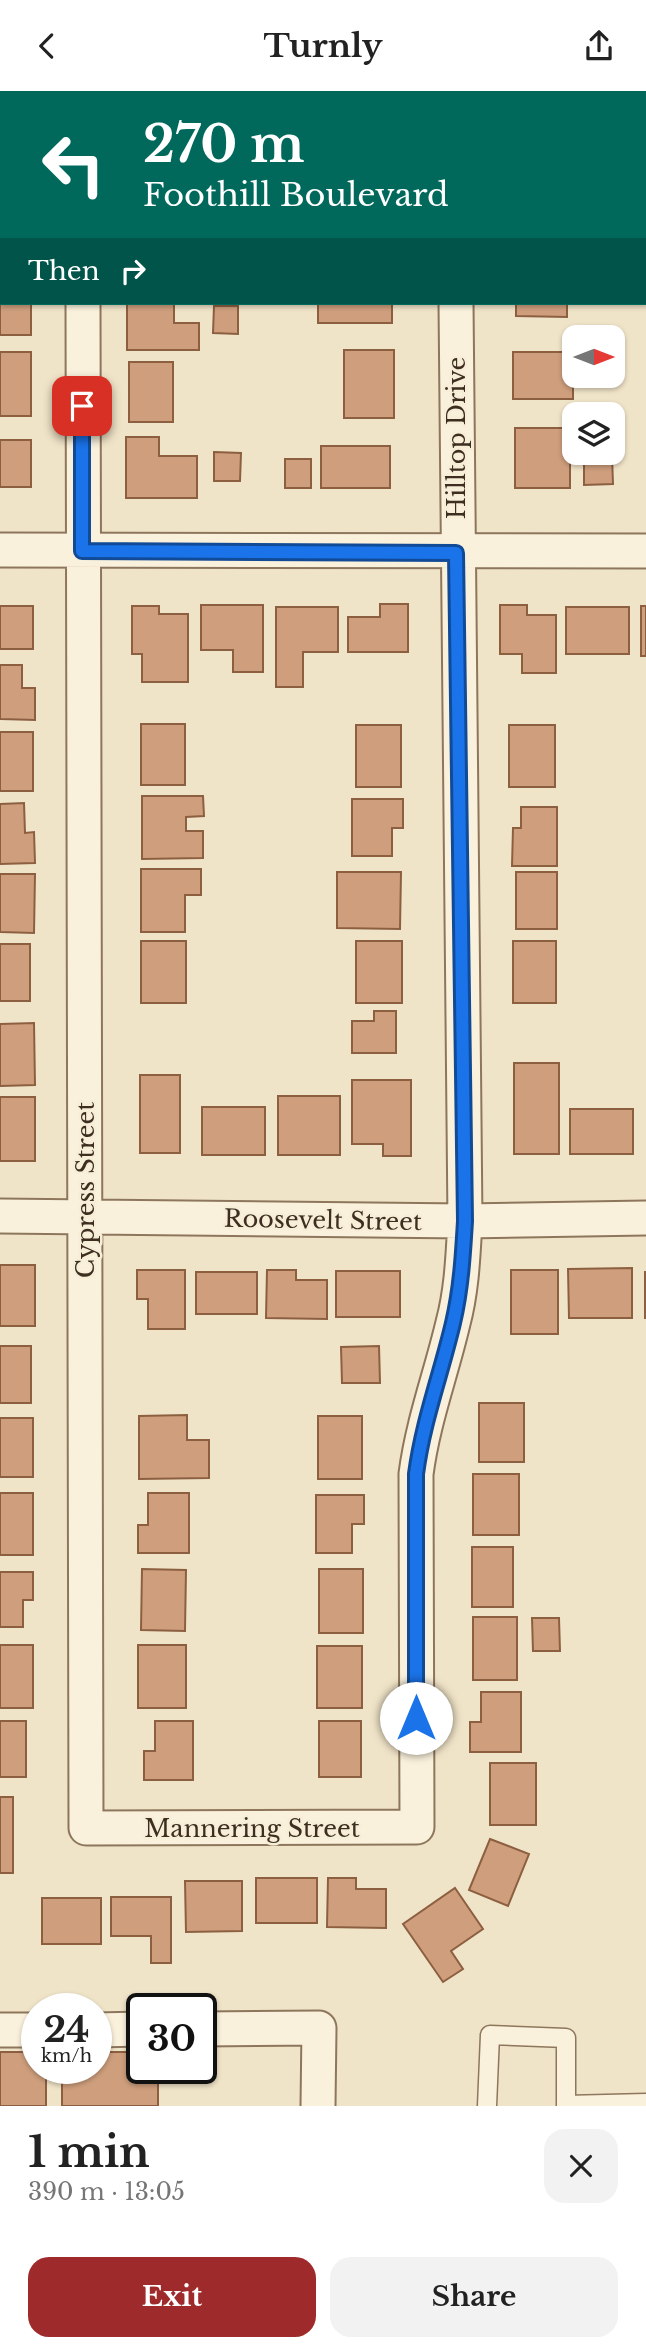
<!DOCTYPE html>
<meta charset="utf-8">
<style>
:root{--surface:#fff;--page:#f2f2f2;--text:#222;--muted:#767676;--accent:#9e2a2b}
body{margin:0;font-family:"Libre Baskerville",serif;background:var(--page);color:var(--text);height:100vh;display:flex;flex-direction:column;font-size:26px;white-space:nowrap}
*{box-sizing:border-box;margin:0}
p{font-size:23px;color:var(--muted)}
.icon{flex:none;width:38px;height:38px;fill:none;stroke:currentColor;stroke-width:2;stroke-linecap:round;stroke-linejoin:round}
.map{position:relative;height:2015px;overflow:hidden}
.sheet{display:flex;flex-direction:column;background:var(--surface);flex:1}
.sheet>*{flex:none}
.top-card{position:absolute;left:0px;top:0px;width:648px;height:214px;box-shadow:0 2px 5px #0004;background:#00695c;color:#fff;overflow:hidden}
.needle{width:46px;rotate:90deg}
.tools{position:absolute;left:562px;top:234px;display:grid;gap:14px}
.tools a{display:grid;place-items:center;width:63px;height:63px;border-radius:14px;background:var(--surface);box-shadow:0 2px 5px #0004;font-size:35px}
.speed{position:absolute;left:21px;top:1902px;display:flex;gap:14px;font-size:35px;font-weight:700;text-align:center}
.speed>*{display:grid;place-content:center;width:91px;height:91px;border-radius:50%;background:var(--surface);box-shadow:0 2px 5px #0004;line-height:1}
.speed small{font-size:18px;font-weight:400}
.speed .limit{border:4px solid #111;border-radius:10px;background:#fff;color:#111}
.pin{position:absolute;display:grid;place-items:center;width:60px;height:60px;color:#fff;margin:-30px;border-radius:14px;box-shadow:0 4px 10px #0006}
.me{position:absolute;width:77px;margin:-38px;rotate:0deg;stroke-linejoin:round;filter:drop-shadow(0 0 5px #0008)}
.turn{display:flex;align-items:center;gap:24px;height:147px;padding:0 28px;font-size:32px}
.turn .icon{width:91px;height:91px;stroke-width:2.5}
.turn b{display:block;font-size:49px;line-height:60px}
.then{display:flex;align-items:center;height:66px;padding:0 28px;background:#0003;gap:14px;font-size:26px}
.round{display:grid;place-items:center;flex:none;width:74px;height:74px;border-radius:21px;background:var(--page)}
.headline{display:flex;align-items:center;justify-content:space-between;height:119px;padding:0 28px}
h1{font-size:42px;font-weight:700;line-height:52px}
.action{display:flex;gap:14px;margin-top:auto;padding:14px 28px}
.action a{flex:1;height:80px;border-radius:21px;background:var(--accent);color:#fff;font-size:28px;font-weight:700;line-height:80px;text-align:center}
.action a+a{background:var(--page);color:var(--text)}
header{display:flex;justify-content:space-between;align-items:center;height:91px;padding:0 28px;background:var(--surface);font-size:32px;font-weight:700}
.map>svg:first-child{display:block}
</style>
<header><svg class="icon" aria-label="back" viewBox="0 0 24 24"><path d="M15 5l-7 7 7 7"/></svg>Turnly<svg class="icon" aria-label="share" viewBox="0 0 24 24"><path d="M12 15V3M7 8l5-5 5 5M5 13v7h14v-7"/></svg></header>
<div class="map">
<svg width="646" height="2015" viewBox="0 0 646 2015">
<rect width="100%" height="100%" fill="#f0e4c8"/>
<path fill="#cf9f7d" stroke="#8d5f41" stroke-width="2" d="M0,0H31V2H0Z
M129,0H192V2H129Z
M552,0H581V2H552Z
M0,40H2V77H0Z
M0,97H2V165H0Z
M0,183L2,212H31V244H0Z
M127,212H174V232H199V259H127Z
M318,212H392V232H318Z
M516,212H567V226L516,225Z
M214,215H238V243L213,242Z
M344,259H394V327H344Z
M0,261H31V325H0Z
M513,261H573V308H513Z
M129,271H173V331H129Z
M515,337H570V397H515Z
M126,346H159V365H197V407H126Z
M0,349H31V396H0Z
M321,355H390V397H321Z
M214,361L241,362L240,390H214Z
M584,365H612L613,393L584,394Z
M285,368H311V397H285Z
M380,513H408V561H348V526H380Z
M201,514H263V581H233V559H201Z
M500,514H527V524H556V582H522V563H500Z
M0,515H33V558H0Z
M132,515H159V523H188V591H142V563H132Z
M641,515H646V565H641Z
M276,516H338V561H303V596H276Z
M566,516H629V563H566Z
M0,574H22V597H35V629L0,628Z
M141,633H185V694H141Z
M356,634H401V696H356Z
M509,634H555V696H509Z
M0,641H33V700H0Z
M142,705H203L204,725L186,726V740H203V767L142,768Z
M352,708H403V737H392V765H352Z
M24,712L25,742L34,741L35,772L0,773V713Z
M521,716H557V775H512L513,737H521Z
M141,778H201V804H185V841H141Z
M337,781H401L400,838L337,837Z
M516,781H557V838H516Z
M0,783H35L34,842L0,841Z
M141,850H186V912H141Z
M356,850H402V912H356Z
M513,850H556V912H513Z
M0,853H30V910H0Z
M374,920H396V962H352V930H374Z
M34,932L35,994L0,995V933Z
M514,972H559V1063H514Z
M140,984H180V1062H140Z
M352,989H411V1065H383V1053H352Z
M278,1005H340V1064H278Z
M0,1006H35V1070H0Z
M202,1016H265V1064H202Z
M570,1018H633V1063H570Z
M0,1174H35V1235H0Z
M632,1177V1227H569L568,1178Z
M137,1179H185V1238H148V1208H137Z
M267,1179H296V1189H327V1228L266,1227Z
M511,1179H558V1243H511Z
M336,1180H400V1226H336Z
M196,1181H257V1223H196Z
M645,1181H646V1227H645Z
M0,1255H31V1312H0Z
M379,1255L380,1292H342L341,1256Z
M479,1312H524V1371H479Z
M187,1324V1349H209V1387L139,1388V1325Z
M318,1325H362V1388H318Z
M0,1327H33V1386H0Z
M473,1383H519V1444H473Z
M0,1402H33V1464H0Z
M148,1402H189V1462H138V1434H148Z
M316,1404H364V1433H352V1462H316Z
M472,1456H513V1516H472Z
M142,1478L186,1479L185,1540L141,1539Z
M319,1478H363V1542H319Z
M0,1481H33V1509H23V1536H0Z
M473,1526H517V1589H473Z
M532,1527H559L560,1560H533Z
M0,1554H33V1617H0Z
M138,1554H186V1617H138Z
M317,1555H362V1617H317Z
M481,1601H521V1661H470V1631H481Z
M0,1630H26V1686H0Z
M155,1630H193V1689H144V1660H155Z
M319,1630H361V1686H319Z
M490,1672H536V1734H490Z
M0,1706H13V1782H0Z
M490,1748L529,1763L508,1815L469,1799Z
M256,1787H317V1832H256Z
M328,1787H356V1798H386V1837L327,1836Z
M185,1790H242V1840L186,1841Z
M455,1797L483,1838L451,1860L463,1878L443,1891L403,1833Z
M111,1806H171V1872H151V1845H111Z
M42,1807H101V1853H42Z
M0,1961H37V1978H46V2015H0Z
M96,1961H142V1978H158V2015H62V1978H96Z"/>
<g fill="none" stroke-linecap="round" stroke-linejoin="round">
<defs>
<path id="lane" d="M566,2014L646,2012
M487,2015L490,1944L566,1947V2015"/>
<path id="street" d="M456,0V2
M84,2V0
M83,212L86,1737L417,1736L416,1383C423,1330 441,1283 453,1232C462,1198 463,1164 465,1130L456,212
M0,459L646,460
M0,1125L465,1130L646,1127
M201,1938L319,1937L318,2015
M0,1939H37
M96,1939L142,1938"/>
</defs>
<use href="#lane" stroke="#8d765c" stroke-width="21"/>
<use href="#street" stroke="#8d765c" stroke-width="37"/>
<use href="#lane" stroke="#faf1dc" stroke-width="18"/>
<use href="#street" stroke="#faf1dc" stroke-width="33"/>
</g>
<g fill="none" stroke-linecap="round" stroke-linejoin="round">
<defs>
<path id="route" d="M82,315V460L456,462L465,1130C463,1164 461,1198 453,1232C441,1283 423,1330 416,1383V1627"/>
</defs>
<use href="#route" stroke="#114b97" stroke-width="18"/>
<use href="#route" stroke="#1a73e8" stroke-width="12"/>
</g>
<g text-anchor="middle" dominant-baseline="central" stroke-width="5" stroke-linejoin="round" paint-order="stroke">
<g font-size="24" fill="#3d2e20" stroke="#f7eed8">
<text transform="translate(456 347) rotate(-90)">Hilltop Drive</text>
<text transform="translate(85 1099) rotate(-90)">Cypress Street</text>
<text transform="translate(323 1129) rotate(1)">Roosevelt Street</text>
<text x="252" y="1737">Mannering Street</text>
</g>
</g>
</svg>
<div class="tools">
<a><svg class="needle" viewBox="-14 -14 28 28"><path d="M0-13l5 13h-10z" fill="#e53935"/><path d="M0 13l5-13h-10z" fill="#767676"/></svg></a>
<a><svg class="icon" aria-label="layers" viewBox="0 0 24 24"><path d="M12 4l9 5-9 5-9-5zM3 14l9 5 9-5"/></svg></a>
</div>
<div class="speed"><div>24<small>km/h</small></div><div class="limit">30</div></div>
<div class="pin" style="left:82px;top:315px;background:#d93025"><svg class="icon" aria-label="arrive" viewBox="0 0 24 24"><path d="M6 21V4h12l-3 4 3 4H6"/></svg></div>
<svg class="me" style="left:416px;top:1627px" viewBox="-20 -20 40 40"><circle r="19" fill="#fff"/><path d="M0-13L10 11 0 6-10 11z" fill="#1a73e8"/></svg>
<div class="top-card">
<div class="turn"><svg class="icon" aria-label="left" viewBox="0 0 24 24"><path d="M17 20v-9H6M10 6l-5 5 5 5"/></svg><div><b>270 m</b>Foothill Boulevard</div></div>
<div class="then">Then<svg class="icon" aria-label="right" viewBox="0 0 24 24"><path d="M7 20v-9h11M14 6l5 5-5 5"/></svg></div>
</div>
</div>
<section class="sheet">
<div class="headline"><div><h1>1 min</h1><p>390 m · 13:05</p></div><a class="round"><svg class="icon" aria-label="close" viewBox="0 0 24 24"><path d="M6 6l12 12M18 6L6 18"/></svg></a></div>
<div class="action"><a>Exit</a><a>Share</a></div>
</section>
